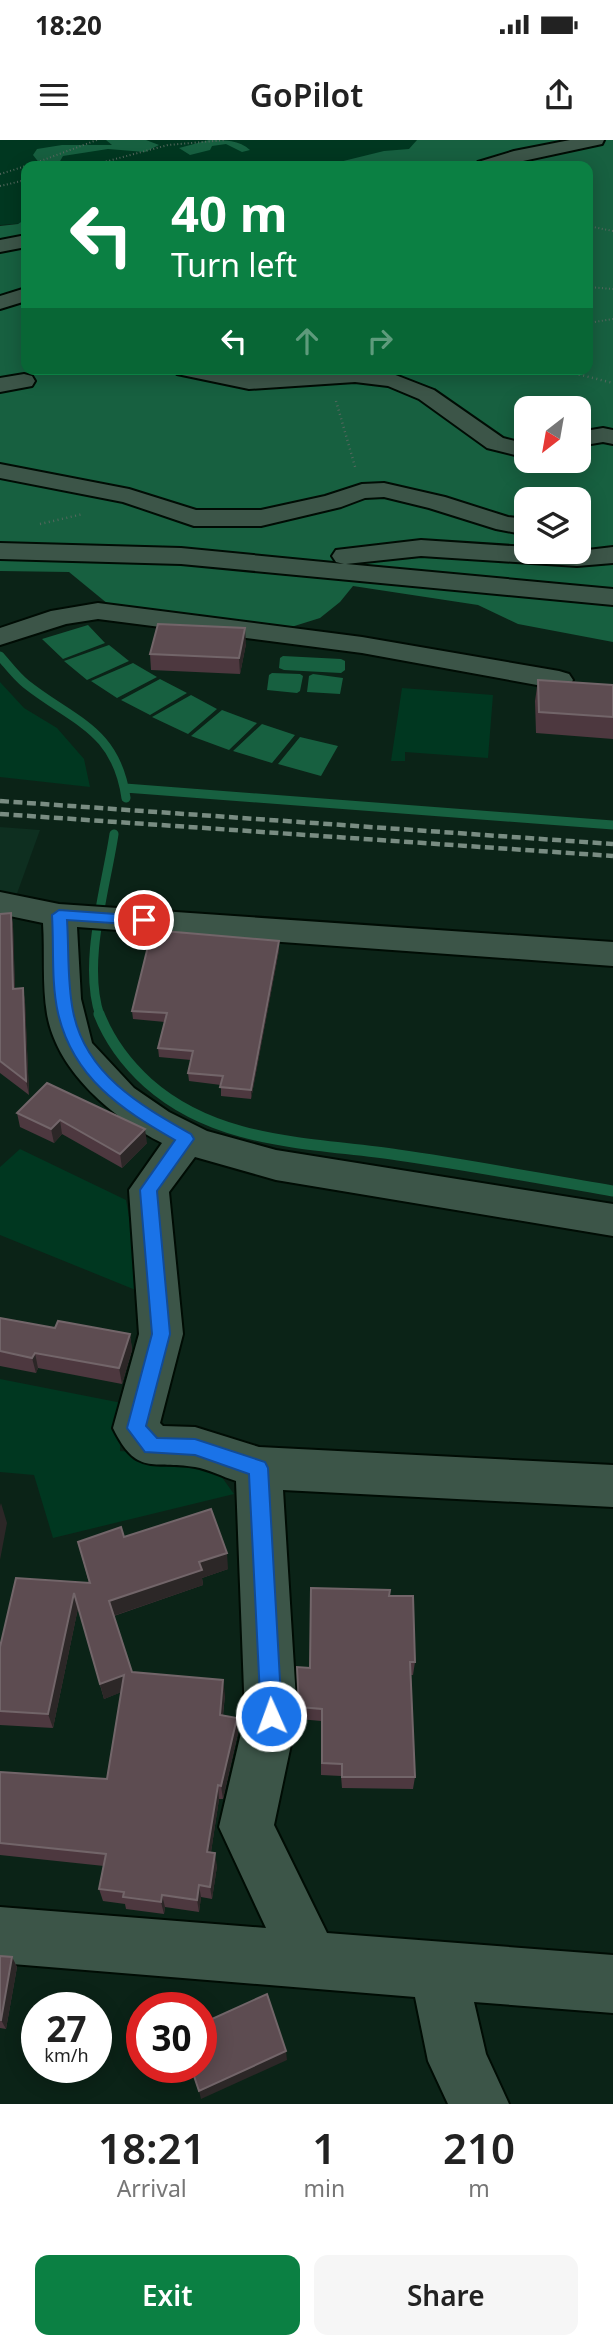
<!DOCTYPE html>
<style>
:root{--surface:#fff;--page:#f6f6f6;--text:#222;--muted:#767676;--accent:#0b8043}
body{margin:0;font-family:"Noto Sans",sans-serif;background:var(--page);color:var(--text);height:100vh;display:flex;flex-direction:column;font-size:26px;white-space:nowrap}
*{box-sizing:border-box;margin:0}
p{font-size:23px;color:var(--muted)}
.icon{flex:none;width:38px;height:38px;fill:none;stroke:currentColor;stroke-width:2;stroke-linecap:round;stroke-linejoin:round}
.map{position:relative;height:1964px;overflow:hidden}
.side{display:flex;flex-direction:column;background:var(--surface);flex:1}
.side>*{flex:none}
.banner{position:absolute;left:21px;top:21px;width:572px;height:214px;border-radius:14px;box-shadow:0 4px 18px #0003;background:#0b8043;color:#fff;overflow:hidden}
.needle{width:46px;rotate:211deg}
.buttons{position:absolute;left:514px;top:256px;display:grid;gap:14px}
.buttons a{display:grid;place-items:center;width:77px;height:77px;border-radius:14px;background:var(--surface);box-shadow:0 4px 18px #0003;font-size:35px}
.speed{position:absolute;left:21px;top:1852px;display:flex;gap:14px;font-size:35px;font-weight:700;text-align:center}
.speed>*{display:grid;place-content:center;width:91px;height:91px;border-radius:50%;background:var(--surface);box-shadow:0 4px 18px #0003;line-height:1}
.speed small{font-size:18px;font-weight:400}
.speed .limit{border:10px solid #d22;background:#fff;color:#111}
.pin{position:absolute;display:grid;place-items:center;width:60px;height:60px;color:#fff;margin:-30px;border:4px solid #fff;border-radius:50%;box-shadow:0 2px 7px #0007}
.me{position:absolute;width:77px;margin:-38px;rotate:358deg;stroke-linejoin:round;filter:drop-shadow(0 0 5px #0008)}
.turn{display:flex;align-items:center;gap:24px;height:147px;padding:0 35px;font-size:32px}
.turn .icon{width:91px;height:91px;stroke-width:2.5}
.turn b{display:block;font-size:49px;line-height:60px}
.lanes{display:flex;align-items:center;height:66px;padding:0 35px;background:#0003;justify-content:center;gap:35px;direction:ltr}
.lanes .off{opacity:.35}
.eta{display:flex;justify-content:space-evenly;align-items:center;height:119px;text-align:center}
.eta b{font-size:42px;font-weight:600;line-height:49px}
.cta{display:flex;gap:14px;margin-top:auto;padding:14px 35px}
.cta a{flex:1;height:80px;border-radius:14px;background:var(--accent);color:#fff;font-size:28px;font-weight:600;line-height:80px;text-align:center}
.cta a+a{background:var(--page);color:var(--text)}
.status{display:flex;justify-content:space-between;align-items:center;height:49px;padding:0 35px;background:var(--surface);direction:ltr}
.status svg{height:19px;fill:currentColor}
header{display:flex;justify-content:space-between;align-items:center;height:91px;padding:0 35px;background:var(--surface);font-size:32px;font-weight:600}
.map>svg:first-child{display:block}
</style>
<div class="status"><b>18:20</b><svg viewBox="0 0 49 12"><path d="M0 12V9h3v3zM5 12V6h3v6zM10 12V3h3v9zM15 12V0h3v12zM26 1h20v11H26zM47 4h2v5h-2z"/></svg></div>
<header><svg class="icon" aria-label="menu" viewBox="0 0 24 24"><path d="M4 6h16M4 12h16M4 18h16"/></svg>GoPilot<svg class="icon" aria-label="share" viewBox="0 0 24 24"><path d="M12 15V3M7 8l5-5 5 5M5 13v7h14v-7"/></svg></header>
<div class="map">
<svg width="613" height="1964" viewBox="0 0 613 1964">
<rect width="100%" height="100%" fill="#0b2317"/>
<path fill="#0e2f20" d="M0,687L40,690L15,759L0,758Z"/>
<path fill="#003720" d="M0,0H463L359,26H26V83L0,85Z
M0,542L24,568L57,588L84,619L90,647L0,637Z
M402,548L493,555L488,618L405,612V621H391Z
M20,1009L126,1060L143,1153L0,1095V1027Z
M0,1239L122,1263L120,1311L208,1318L234,1354L53,1398L34,1335L0,1332Z"/>
<path fill="#176040" fill-rule="evenodd" d="M106,0H146L159,5L145,12L108,9L63,16L59,23L51,26L40,24L33,15L37,9L62,5H112Z
M209,0C224,0 240,0 250,10L242,12L226,4L212,6L210,10L190,15L179,8Z
M417,0H613V502L518,484L478,465L353,446L340,462L320,478L288,488L108,464L69,432L0,431V86L18,84L26,79V229H588V26H323L384,11L409,9ZM527,268H579V320H527ZM527,359H579V411H527Z
M88,485L105,503L63,519L42,499Z
M109,505L129,521L87,540L64,521Z
M283,516L341,519L345,521V530L341,533L284,530L279,528L280,518Z
M133,523L157,537L117,558L91,541Z
M272,533L300,534L303,536L300,551L297,553L267,550L269,535Z
M313,534L343,538L340,554L307,552L309,536Z
M160,539L187,553L150,575L121,560Z
M191,555L217,569L188,594L152,577Z
M222,570L257,583L229,610L191,596Z
M262,584L295,595L272,623L233,611Z
M300,597L338,606L321,636L278,624Z"/>
<g fill="none" stroke-linecap="round" stroke-linejoin="round">
<path stroke="#176040" stroke-width="9" d="M0,516C8,525 16,536 26,544C74,582 116,589 126,658
M125,648L613,685
M100,876C82,823 106,748 114,694"/>
<path stroke="#176040" stroke-width="11" d="M99,874C110,902 126,923 148,943C218,1005 310,1002 398,1015C470,1025 541,1039 613,1051"/>
<defs>
<path id="minor" d="M570,0H604L602,4L500,26H475L478,22L514,11Z
M26,95V107L0,112V100Z
M26,148V161L0,169V156Z
M174,229H215L249,235L337,229L393,234L434,250L503,298L527,304V318L487,308L419,259L388,246L355,242L249,249L177,234Z
M24,234L32,236L35,241L32,246L0,252V238Z
M603,288L613,290V304L603,302L579,306V292Z
M0,324L129,349L196,370H261L325,356L362,344L384,343L445,357L508,377L527,379V395L496,389L429,368L384,357L365,358L341,367L261,386H194L123,362L0,338Z
M421,400L527,407V411H579L613,407V423L577,426L421,416L346,424L613,449V465L181,424L0,419V403L181,408L344,424L336,422L332,416L336,410Z
M98,463L362,497L559,531L569,534L573,540L569,546L559,549L362,513L98,479L66,484L0,505V488L51,471Z
M0,752L59,764L613,802V826L77,787L81,859L92,903L134,948L169,972L207,991L276,1010L613,1064V1096L276,1040L195,1017L169,1052L183,1194L160,1283L163,1286L195,1287L259,1307L613,1325V1367L283,1350L297,1576L274,1685L327,1793L613,1815V1873L474,1862L486,1914L509,1964H448L428,1921L415,1857L0,1823V1767L266,1788L219,1687L245,1576L236,1341C223,1337 208,1329 195,1327C152,1320 137,1337 113,1288L139,1194L129,1050L162,1003C113,978 57,932 47,874C42,844 45,813 43,783L0,774Z"/>
</defs>
<use href="#minor" stroke="#000c04" stroke-width="4"/>
<path stroke="#53675d" stroke-width="2" stroke-dasharray="1 2.5" stroke-linecap="butt" d="M27,26L97,0
M89,26L168,5L226,0
M0,34L26,26
M0,46L26,40
M588,86L613,91
M588,147L613,149
M588,183L613,179"/>
<path stroke="#53675d" stroke-width="2.5" stroke-dasharray="1 3.5" stroke-linecap="butt" d="M557,229L613,243
M336,261L356,330
M40,384L83,374"/>
<use href="#minor" fill="#3c5548" fill-rule="evenodd"/>
<path stroke="#798c82" stroke-width="4.5" stroke-dasharray="9 4.5" stroke-linecap="butt" d="M0,661L613,704
M0,674L613,716"/>
</g>
<path fill="#4d383f" d="M246,504L240,534L151,530L150,514Z
M538,540L613,545V599L536,593L535,561Z
M11,773L13,786L15,849L23,848L25,862L29,955L0,933V774Z
M279,801V810L251,959L221,956V945L189,941L188,933L191,920L159,917L158,908L165,882L133,879L132,871Z
M47,943L147,1003L122,1028L62,994L54,1003L20,987L17,973Z
M0,1178L55,1188L130,1194L132,1210L122,1244L38,1228L36,1233L0,1226Z
M124,1397L228,1429L202,1438L203,1445L114,1476L132,1532L225,1555L223,1576L238,1593L223,1659H219L211,1712L217,1726L212,1759L201,1757L199,1772L165,1767L164,1774L126,1769L125,1764L103,1761L99,1749L104,1726L0,1715V1632L107,1639L121,1552L104,1559L78,1468L53,1588L0,1585V1507L89,1443L78,1402Z
M389,1456L415,1522L413,1535H411L415,1637L413,1649L342,1648L341,1636L321,1635V1581L299,1579L297,1527L310,1528Z
M0,1816L12,1817L17,1827L6,1889L0,1888Z"/>
<path fill="#2c2727" d="M245,488L246,504L240,534L239,518Z
M11,773L13,786L15,863L13,849Z
M279,801V810L251,959V950Z
M23,848L25,862L29,955L26,941Z
M60,980L62,994L54,1003L51,989Z
M145,989L147,1003L122,1028L120,1014Z
M130,1194L132,1210L122,1244L119,1228Z
M35,1213L38,1228L36,1233L32,1218Z
M1,1363L7,1383L0,1420V1366Z
M227,1413L228,1429L202,1438L203,1445L113,1476L109,1461L199,1422Z
M74,1453L78,1468L53,1588L48,1574Z
M124,1535L127,1550L104,1559L100,1544Z
M223,1540L225,1555L221,1589L220,1575Z
M237,1578L238,1593L223,1659L221,1646Z
M218,1645L219,1659L209,1725L207,1712Z
M215,1713L217,1726L212,1759L210,1747Z
M199,1745L201,1757L199,1772L197,1760Z
M162,1755L165,1767L164,1774L161,1762Z
M12,1817L17,1827L6,1889L1,1880Z
M286,1911L287,1920L201,1959L199,1951Z"/>
<path fill="#5d4c51" stroke="#726569" stroke-width="2" d="M158,484L245,488L239,518L150,514Z
M538,540L613,545V577L539,572Z
M11,773L13,849L23,848L26,941L0,921V774Z
M152,790L279,801L251,950L220,947L223,936L188,933L193,911L158,908L167,873L132,871Z
M47,943L145,989L120,1014L60,980L51,989L17,973Z
M0,1178L55,1188L58,1181L130,1194L119,1228L35,1213L32,1218L0,1211Z
M211,1369L227,1413L199,1422L202,1430L109,1461L132,1532L223,1540L220,1575L237,1578L221,1646L218,1645L207,1712L215,1713L210,1747L199,1745L197,1760L162,1755L161,1762L123,1757L124,1752L99,1749L106,1714L0,1703V1632L107,1639L124,1535L100,1544L74,1453L48,1574L0,1571V1507L16,1438L90,1443L78,1402L121,1387L124,1397Z
M311,1448L390,1450L389,1456H413L415,1522H410L415,1637H342V1624L322,1623V1569L299,1567L297,1527L310,1528Z
M0,1816L12,1817L1,1880H0Z
M267,1854L286,1911L199,1951L191,1927H201V1884Z"/>
<path fill="#1a73e8" stroke="#114b97" stroke-width="2" d="M59,770L144,776L151,780L144,785L67,780C69,809 67,842 73,871C85,934 140,965 191,994L194,999L157,1051L170,1194L146,1286L157,1298L195,1299L265,1322L268,1328L282,1576L279,1583L271,1586L264,1583L261,1576L249,1334L195,1315L145,1312L127,1288L152,1194L140,1050L175,1000C121,969 73,938 58,873C51,842 54,806 52,775Z"/>
</svg>
<div class="buttons">
<a><svg class="needle" viewBox="-14 -14 28 28"><path d="M0-13l5 13h-10z" fill="#e53935"/><path d="M0 13l5-13h-10z" fill="#767676"/></svg></a>
<a><svg class="icon" aria-label="layers" viewBox="0 0 24 24"><path d="M12 4l9 5-9 5-9-5zM3 14l9 5 9-5"/></svg></a>
</div>
<div class="speed"><div>27<small>km/h</small></div><div class="limit">30</div></div>
<div class="pin" style="left:144px;top:780px;background:#d93025"><svg class="icon" aria-label="arrive" viewBox="0 0 24 24"><path d="M6 21V4h12l-3 4 3 4H6"/></svg></div>
<svg class="me" style="left:271px;top:1576px" viewBox="-20 -20 40 40"><circle r="17" fill="#1a73e8" stroke="#fff" stroke-width="3"/><path d="M0-11L8 9 0 5-8 9z" fill="#fff"/></svg>
<div class="banner">
<div class="turn"><svg class="icon" aria-label="left" viewBox="0 0 24 24"><path d="M17 20v-9H6M10 6l-5 5 5 5"/></svg><div><b>40 m</b>Turn left</div></div>
<div class="lanes"><svg class="icon" aria-label="left" viewBox="0 0 24 24"><path d="M17 20v-9H6M10 6l-5 5 5 5"/></svg><svg class="icon off" aria-label="ahead" viewBox="0 0 24 24"><path d="M12 20V5M6 11l6-6 6 6"/></svg><svg class="icon off" aria-label="right" viewBox="0 0 24 24"><path d="M7 20v-9h11M14 6l5 5-5 5"/></svg></div>
</div>
</div>
<section class="side">
<div class="eta">
<div><b>18:21</b><p>Arrival</p></div>
<div><b>1</b><p>min</p></div>
<div><b>210</b><p>m</p></div>
</div>
<div class="cta"><a>Exit</a><a>Share</a></div>
</section>
